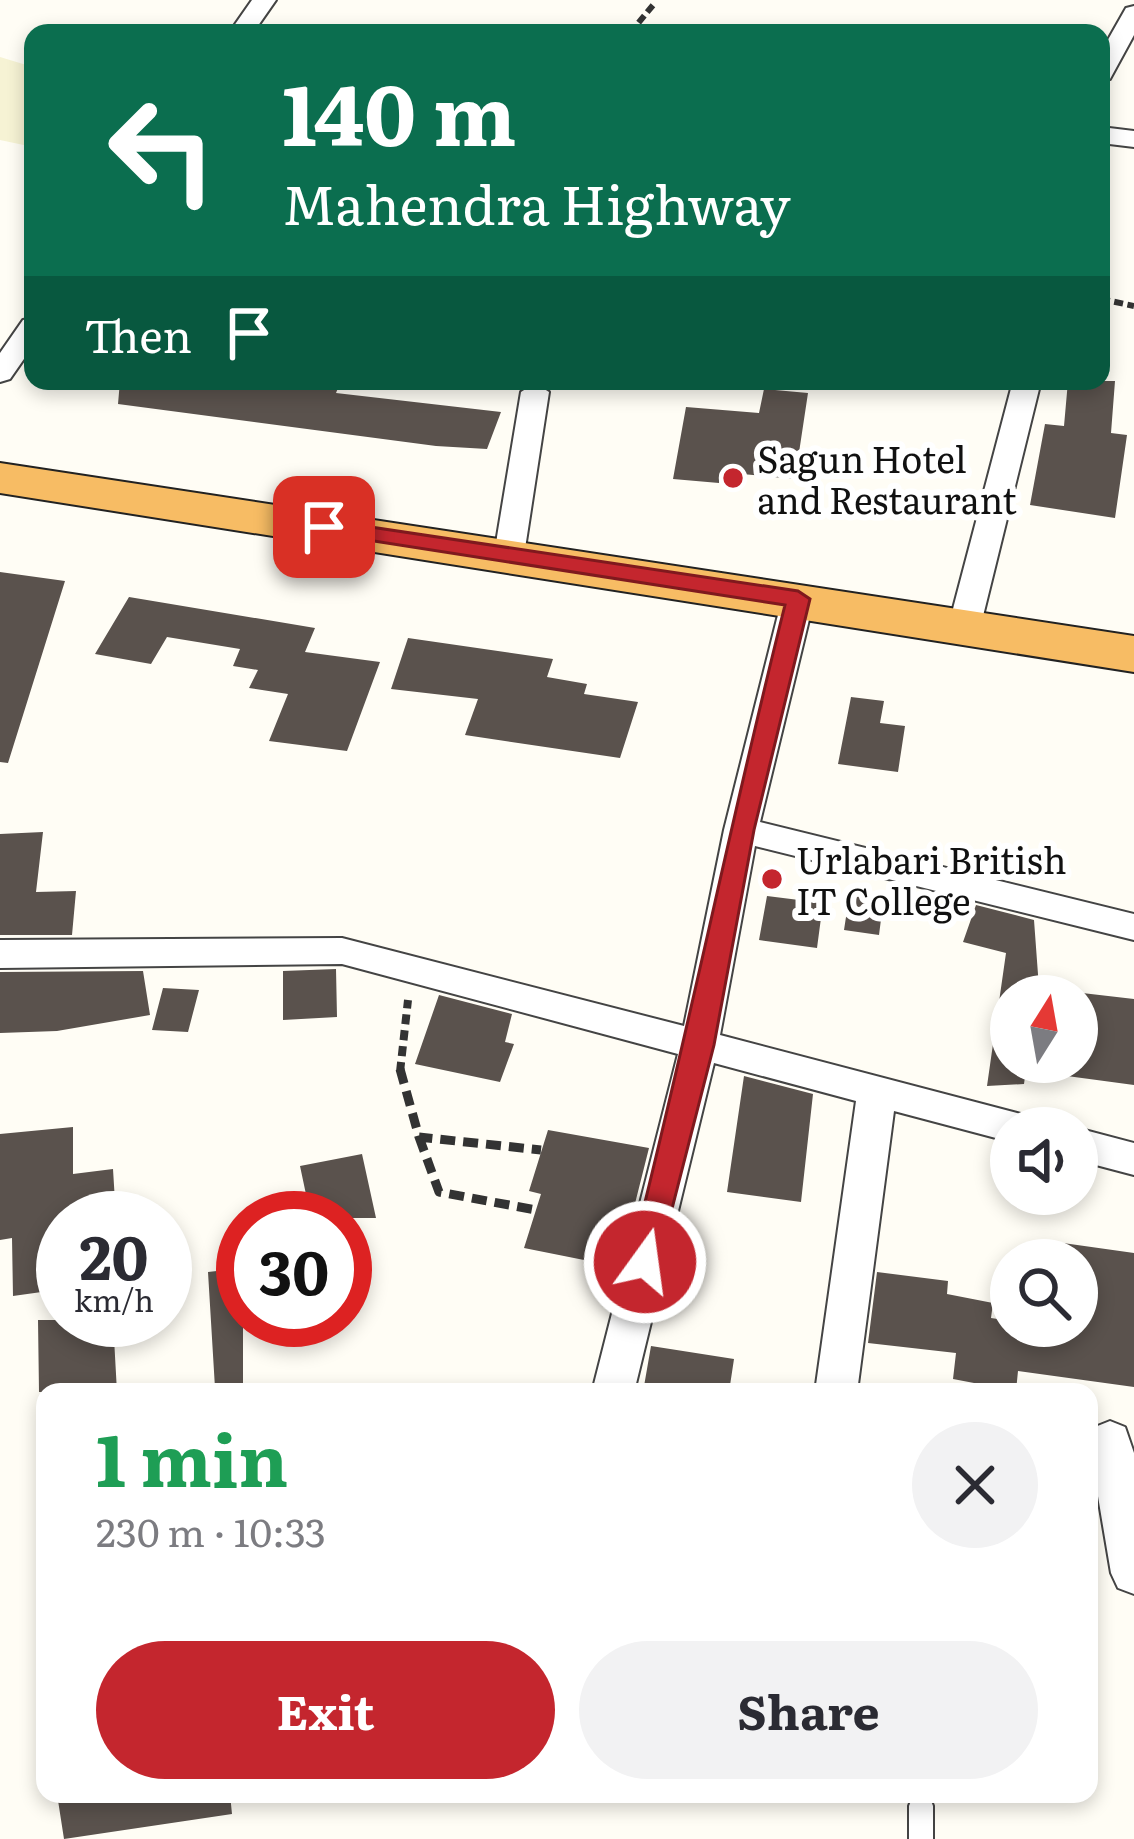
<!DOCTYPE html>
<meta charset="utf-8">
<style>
:root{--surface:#fff;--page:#f2f2f3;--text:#2b2b33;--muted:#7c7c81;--accent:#c4262e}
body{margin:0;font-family:Literata,serif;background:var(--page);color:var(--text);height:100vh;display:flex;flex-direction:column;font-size:45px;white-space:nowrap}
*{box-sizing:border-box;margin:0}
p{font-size:39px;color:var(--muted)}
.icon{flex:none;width:66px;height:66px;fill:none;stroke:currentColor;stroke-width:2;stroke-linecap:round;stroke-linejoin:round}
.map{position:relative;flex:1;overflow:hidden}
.details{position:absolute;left:36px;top:1383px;width:1062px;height:420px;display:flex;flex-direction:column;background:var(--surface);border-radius:24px;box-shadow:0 6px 18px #0003}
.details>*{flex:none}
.top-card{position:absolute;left:24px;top:24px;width:1086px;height:366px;border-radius:24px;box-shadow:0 6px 18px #0003;background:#0b6e4f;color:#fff;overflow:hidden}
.needle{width:78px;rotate:11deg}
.tools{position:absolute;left:990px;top:975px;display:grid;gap:24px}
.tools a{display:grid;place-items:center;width:108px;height:108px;border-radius:50%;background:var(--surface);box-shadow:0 6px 18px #0003;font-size:60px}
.speed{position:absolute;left:36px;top:1191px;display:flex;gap:24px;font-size:60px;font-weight:700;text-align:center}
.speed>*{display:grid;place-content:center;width:156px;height:156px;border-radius:50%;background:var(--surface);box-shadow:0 6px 18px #0003;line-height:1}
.speed small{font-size:30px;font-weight:400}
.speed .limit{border:18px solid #d22;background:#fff;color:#111}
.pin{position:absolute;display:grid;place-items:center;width:102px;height:102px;color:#fff;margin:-51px;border-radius:24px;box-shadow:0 6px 18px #0006}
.me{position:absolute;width:132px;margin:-66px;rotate:14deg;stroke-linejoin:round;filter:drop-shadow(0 0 9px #0008)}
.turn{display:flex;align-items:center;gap:42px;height:252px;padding:0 60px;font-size:54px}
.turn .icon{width:156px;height:156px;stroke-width:2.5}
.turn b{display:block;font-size:84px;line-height:102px}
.then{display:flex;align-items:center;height:114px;padding:0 60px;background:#0003;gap:24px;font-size:45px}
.round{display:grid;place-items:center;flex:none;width:126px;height:126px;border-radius:63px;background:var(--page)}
.summary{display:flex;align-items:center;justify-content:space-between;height:204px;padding:0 60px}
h1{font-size:72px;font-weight:700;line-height:90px;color:#1e9e55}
.cta{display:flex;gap:24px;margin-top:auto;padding:24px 60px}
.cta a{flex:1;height:138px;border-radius:72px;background:var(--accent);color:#fff;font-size:48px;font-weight:700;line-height:138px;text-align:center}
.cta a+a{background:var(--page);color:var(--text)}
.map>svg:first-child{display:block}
</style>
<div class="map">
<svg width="1134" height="1839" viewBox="0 0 1134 1839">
<rect width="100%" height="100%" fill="#fffdf5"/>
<path fill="#f6f3d4" d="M0,57L33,67V147L0,140Z"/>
<path fill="#5a524d" d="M120,381H278L338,388L336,393L501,412L487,449L436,446L118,404Z
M1068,381H1115L1111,433L1127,435L1115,518L1030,505L1045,424L1064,426Z
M764,389L808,393L795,479L720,472L719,483L673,479L686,407L759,413Z
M0,572L65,581L8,763L0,762Z
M129,597L315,628L305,652L380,662L347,751L269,741L288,694L249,688L258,670L233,666L240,649L167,637L151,664L95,654Z
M408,638L553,659L547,677L587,684L584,694L638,702L620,758L465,735L478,699L391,689Z
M851,697L884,701L880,723L905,726L898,772L838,764Z
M43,832L36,892L76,891L72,935H0V834Z
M850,891L884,896L879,935L844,930Z
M767,896L823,903L817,948L759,940Z
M976,905L1034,920L1039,988L1134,999V1085L1067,1076V1062H1077V996H1011V1062H1027L1024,1084L987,1086L1006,953L963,942Z
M336,969L337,1017L283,1020V971Z
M143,971L150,1015L57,1031L0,1033V972Z
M163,988L199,990L188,1032L152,1030Z
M439,995L512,1014L505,1042L514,1044L500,1082L415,1064Z
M744,1076L813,1094L801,1202L727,1192Z
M73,1127V1174L113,1169L116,1218H63V1289L13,1296L12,1238L0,1240V1134Z
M548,1130L649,1148L619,1267L524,1248L541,1194L529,1191Z
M362,1154L376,1218H311L300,1166Z
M1063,1243L1134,1253V1387L1018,1371L1016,1391L953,1379L956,1353L868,1343L877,1272L948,1281L947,1294L993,1303L991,1318L1011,1321V1326L1060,1330L1061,1326H1077V1260H1062Z
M243,1268V1388H215L208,1272Z
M38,1320H113L117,1392H39Z
M651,1346L734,1359L729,1392H643Z
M57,1794H230L232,1814L64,1839Z"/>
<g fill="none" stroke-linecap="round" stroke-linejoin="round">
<defs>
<path id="service" d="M921,1794L930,1798L933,1806V1839H909V1806L912,1798Z"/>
<path id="minor" d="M252,0H276L253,33H229Z
M1134,6V35L1110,79L1101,81V52L1126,8Z
M1101,127L1134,131V147L1101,143Z
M33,318V346L10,379L0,382V353L23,320Z
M1013,381H1041L981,624L965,634L949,624Z
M535,383L549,392L524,555L509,565L494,555L521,392Z
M798,589L814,599L760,822L1134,914V940L755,846L720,1035L1017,1113L1031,1117L1036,1128H1011V1142L894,1111L857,1392H815L856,1101L714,1063L634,1392H592L678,1054L342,964L0,968V940L342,938L684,1026L724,830L782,599Z
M1077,1128L1134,1143V1175L1077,1160Z
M1110,1421L1125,1427L1134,1453V1594L1118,1588L1111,1573L1089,1443L1095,1427Z"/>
<path id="trunk" d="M0,463L1134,636V672L0,493Z"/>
</defs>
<use href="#service" stroke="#444" stroke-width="4"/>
<use href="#minor" stroke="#444" stroke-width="4"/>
<use href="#trunk" stroke="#222" stroke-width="4"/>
<path stroke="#333" stroke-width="6" stroke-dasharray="9 4.5" stroke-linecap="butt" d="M630,33L654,4
M1101,299L1134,306"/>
<path stroke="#333" stroke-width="8" stroke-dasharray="10 6" stroke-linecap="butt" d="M400,1072L408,1000"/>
<path stroke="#333" stroke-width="9" stroke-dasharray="15 8" stroke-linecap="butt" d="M400,1069L419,1137L541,1150
M419,1137L439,1192L536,1210"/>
<use href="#service" fill="#fff" fill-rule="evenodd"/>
<use href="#minor" fill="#fff" fill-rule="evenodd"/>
<use href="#trunk" fill="#f7bc64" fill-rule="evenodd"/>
</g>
<path fill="#c4262e" stroke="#7f191e" stroke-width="3" d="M324,520L798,591L810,599L754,830L714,1045L656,1271L645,1275L634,1271L630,1262C686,1044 730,823 785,605L316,532V522Z"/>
<g fill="#c4262e" stroke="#fff" stroke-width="4.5">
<circle cx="733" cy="478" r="12"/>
<circle cx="772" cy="879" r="12"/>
</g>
<g text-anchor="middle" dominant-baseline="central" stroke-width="12" stroke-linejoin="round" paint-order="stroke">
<g font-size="36" fill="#111" stroke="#fff" text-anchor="start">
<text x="757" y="457">Sagun Hotel<tspan x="757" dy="41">and Restaurant</tspan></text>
<text x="796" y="858">Urlabari British<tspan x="796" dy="41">IT College</tspan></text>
</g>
</g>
</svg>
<div class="tools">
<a><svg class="needle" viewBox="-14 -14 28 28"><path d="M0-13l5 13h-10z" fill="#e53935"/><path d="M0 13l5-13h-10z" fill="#7c7c81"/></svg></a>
<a><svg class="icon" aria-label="sound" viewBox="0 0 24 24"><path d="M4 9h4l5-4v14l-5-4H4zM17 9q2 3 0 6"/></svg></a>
<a><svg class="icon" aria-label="search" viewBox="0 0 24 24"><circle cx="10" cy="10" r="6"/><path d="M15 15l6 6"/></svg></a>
</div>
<div class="speed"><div>20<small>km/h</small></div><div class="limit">30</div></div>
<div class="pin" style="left:324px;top:527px;background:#d93025"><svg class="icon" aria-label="arrive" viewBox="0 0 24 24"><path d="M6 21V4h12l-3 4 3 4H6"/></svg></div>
<svg class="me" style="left:645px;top:1262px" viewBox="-20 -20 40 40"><circle r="17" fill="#c4262e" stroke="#fff" stroke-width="3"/><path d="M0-11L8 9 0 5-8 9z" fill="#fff"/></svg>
<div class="top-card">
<div class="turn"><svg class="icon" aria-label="left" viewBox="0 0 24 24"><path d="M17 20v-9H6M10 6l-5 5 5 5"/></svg><div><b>140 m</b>Mahendra Highway</div></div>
<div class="then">Then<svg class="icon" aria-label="arrive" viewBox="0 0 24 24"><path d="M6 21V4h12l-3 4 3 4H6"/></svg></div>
</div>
<section class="details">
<div class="summary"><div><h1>1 min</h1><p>230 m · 10:33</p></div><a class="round"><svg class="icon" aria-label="close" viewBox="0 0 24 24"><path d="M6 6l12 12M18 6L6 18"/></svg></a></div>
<div class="cta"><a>Exit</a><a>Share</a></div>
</section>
</div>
